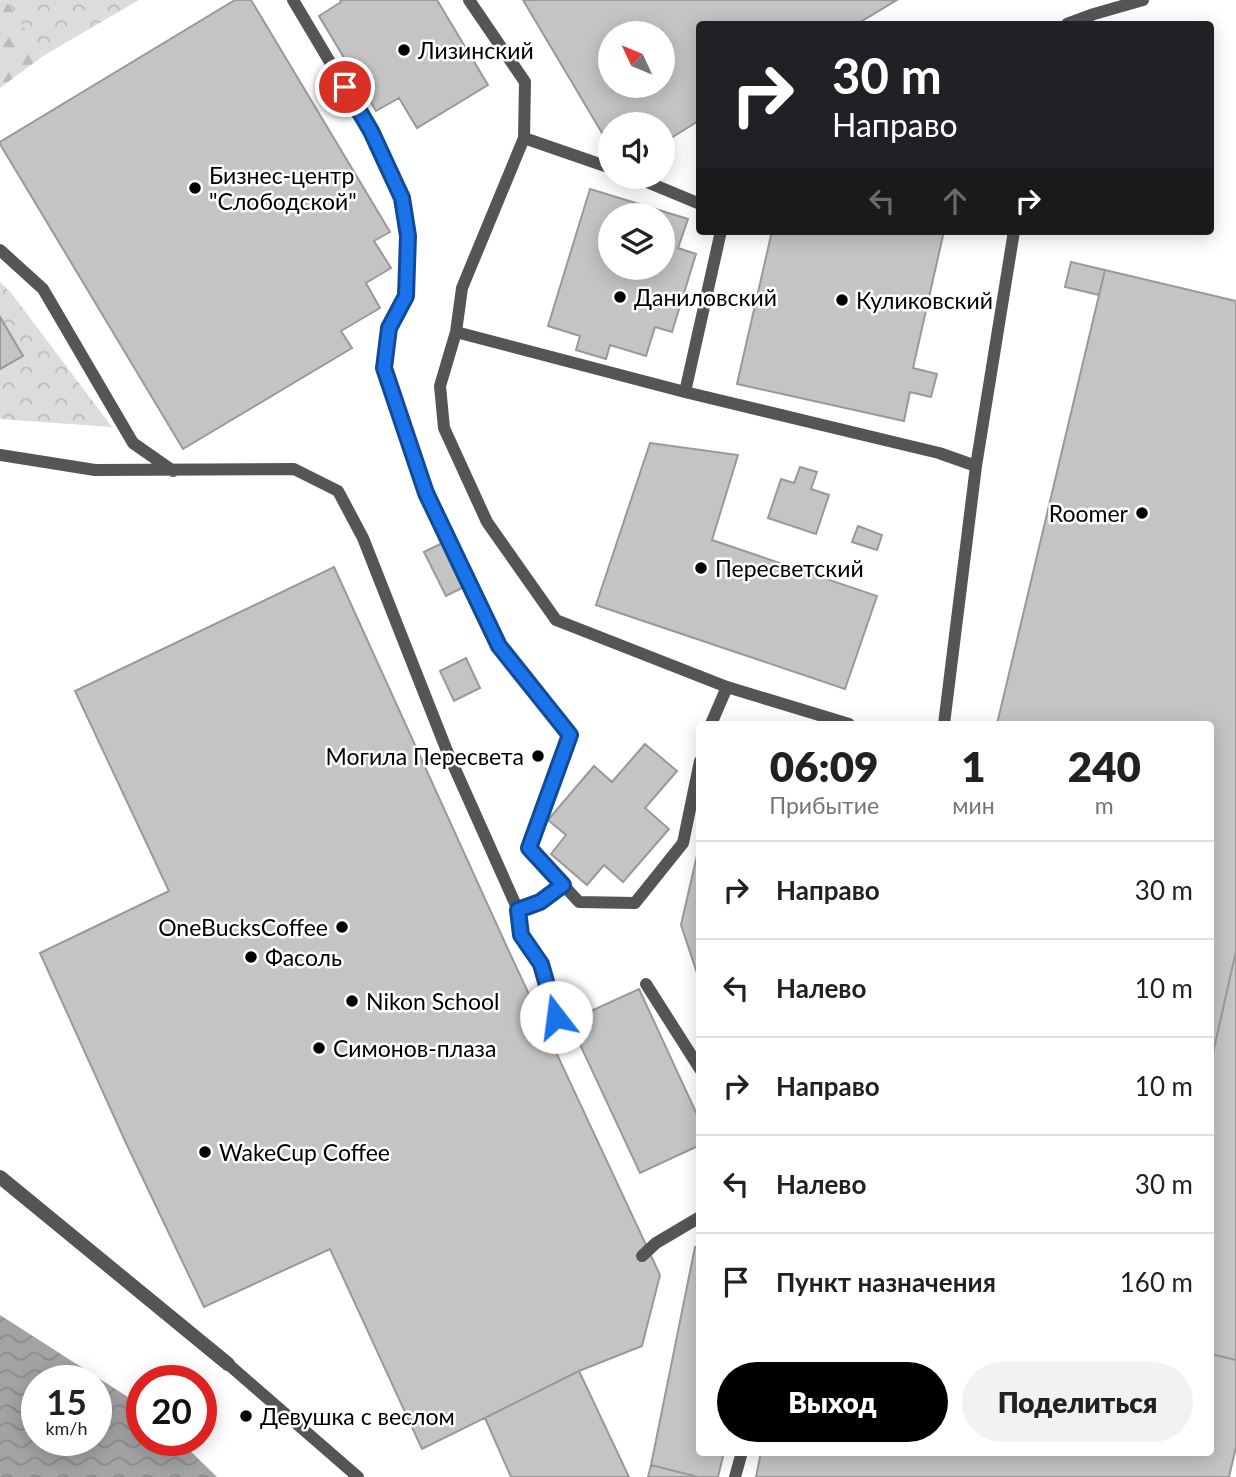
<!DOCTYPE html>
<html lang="ru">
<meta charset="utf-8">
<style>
:root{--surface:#fff;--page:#f2f2f2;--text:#202124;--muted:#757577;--line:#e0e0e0;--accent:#000}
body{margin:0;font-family:Lato,sans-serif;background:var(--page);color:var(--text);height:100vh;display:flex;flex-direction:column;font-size:26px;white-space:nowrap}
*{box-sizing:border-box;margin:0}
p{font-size:23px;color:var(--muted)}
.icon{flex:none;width:38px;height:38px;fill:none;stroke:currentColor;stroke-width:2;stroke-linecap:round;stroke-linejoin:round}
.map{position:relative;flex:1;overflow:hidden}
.details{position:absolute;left:696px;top:721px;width:518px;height:735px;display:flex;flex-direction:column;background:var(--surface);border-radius:7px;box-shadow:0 4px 18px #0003}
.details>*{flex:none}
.top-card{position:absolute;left:696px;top:21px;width:518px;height:214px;border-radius:7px;box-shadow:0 4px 18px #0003;background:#202124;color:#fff;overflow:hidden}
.needle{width:46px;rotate:314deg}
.tools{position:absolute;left:598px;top:21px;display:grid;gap:14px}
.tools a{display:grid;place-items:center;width:77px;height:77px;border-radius:50%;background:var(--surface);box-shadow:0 4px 18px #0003;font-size:35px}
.speed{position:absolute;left:21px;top:1365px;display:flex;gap:14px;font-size:35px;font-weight:700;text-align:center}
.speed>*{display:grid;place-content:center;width:91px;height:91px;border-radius:50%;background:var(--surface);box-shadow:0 4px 18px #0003;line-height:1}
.speed small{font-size:18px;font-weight:400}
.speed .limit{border:10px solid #d22;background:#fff;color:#111}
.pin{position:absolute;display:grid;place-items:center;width:60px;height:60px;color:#fff;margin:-30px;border:4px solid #fff;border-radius:50%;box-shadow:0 2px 7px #0007}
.me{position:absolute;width:77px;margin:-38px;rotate:345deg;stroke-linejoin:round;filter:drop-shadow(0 0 5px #0008)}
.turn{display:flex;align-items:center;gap:24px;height:147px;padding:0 21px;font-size:32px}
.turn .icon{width:91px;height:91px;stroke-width:2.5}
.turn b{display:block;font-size:49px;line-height:60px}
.lanes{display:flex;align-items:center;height:66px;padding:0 21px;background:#0003;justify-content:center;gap:35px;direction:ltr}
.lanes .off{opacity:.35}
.eta{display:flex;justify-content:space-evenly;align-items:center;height:119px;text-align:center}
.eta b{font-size:42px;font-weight:800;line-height:49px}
.action{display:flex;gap:14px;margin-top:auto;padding:14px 21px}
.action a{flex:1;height:80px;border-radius:42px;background:var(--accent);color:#fff;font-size:28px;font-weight:800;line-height:80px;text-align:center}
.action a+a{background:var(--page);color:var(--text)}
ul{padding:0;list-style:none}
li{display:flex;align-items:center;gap:21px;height:98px;padding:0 21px;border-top:2px solid var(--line)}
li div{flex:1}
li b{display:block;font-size:26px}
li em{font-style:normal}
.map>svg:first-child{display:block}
</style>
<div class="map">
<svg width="1236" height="1477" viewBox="0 0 1236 1477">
<defs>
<pattern id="forest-firs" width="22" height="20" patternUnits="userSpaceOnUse" patternTransform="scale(1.75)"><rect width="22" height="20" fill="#dcdcdc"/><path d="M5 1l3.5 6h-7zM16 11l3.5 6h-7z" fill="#bbb"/></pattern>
<pattern id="park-crowns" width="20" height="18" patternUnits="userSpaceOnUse" patternTransform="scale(1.75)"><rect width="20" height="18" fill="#dcdcdc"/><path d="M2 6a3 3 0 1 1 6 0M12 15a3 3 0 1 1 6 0" fill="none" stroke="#bbb"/></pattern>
<pattern id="water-waves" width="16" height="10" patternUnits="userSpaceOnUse" patternTransform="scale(1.75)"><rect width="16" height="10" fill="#a3a3a3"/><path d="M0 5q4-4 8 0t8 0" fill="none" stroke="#8b8b8b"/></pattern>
</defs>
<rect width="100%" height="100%" fill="#fff"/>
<path fill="url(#forest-firs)" d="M0,0H6L43,56L0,88Z"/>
<path fill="url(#park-crowns)" d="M6,0H139L43,56Z
M0,282L12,294L112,427L0,419Z"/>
<path fill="url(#water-waves)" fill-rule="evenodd" d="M0,1315L142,1406V1440H179L217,1477H0ZM37,1381H96V1440H37Z"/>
<path fill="#c4c4c4" stroke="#999" stroke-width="2" fill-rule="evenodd" d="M235,0H251L390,232L374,241L391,268L366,283L380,308L341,331L352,348L183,449L0,144V142Z
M340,0H437L488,85L417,128L399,98L376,111L319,16L341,2Z
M523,0H897L857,24H700V120L663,143V124H611V148ZM611,33H663V86H611Z
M590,189L688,219L678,248L696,254L672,332L655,327L646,356L610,345L606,359L576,350L580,336L548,326ZM611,215H663V268H611Z
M772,231H944L913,368L937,374L931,397L910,392L904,421L737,384Z
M1071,262L1105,270L1099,295L1065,287Z
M1105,270L1236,301V951L1211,1062V724H997Z
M0,317L23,356L0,369Z
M650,443L738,455L712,540L877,596L845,689L596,605Z
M800,467L817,472L811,489L829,495L816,534L768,518L781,479L794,483Z
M858,526L882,535L877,550L852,542Z
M442,543L464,587L446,596L424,552Z
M334,567L506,945L660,1275L642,1346L579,1371L422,1449L330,1249L204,1307L126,1143L40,953L169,891L75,691Z
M466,658L480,688L454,701L440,671Z
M645,744L677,771L645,808L669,829L623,882L604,865L587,885L551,854L566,835L548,820L594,766L612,782Z
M700,842V982L681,925Z
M1236,951V1360L1211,1354V1062Z
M639,989L700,1121V1145L640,1173L569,1021Z
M695,1247L700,1249V1452H724L718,1477H698L651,1465Z
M1211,1354L1236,1360V1447L1229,1477H756L761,1452H1211Z
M579,1371L629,1477H511L485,1418Z
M651,1465L698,1477H648Z"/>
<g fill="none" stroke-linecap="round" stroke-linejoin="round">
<path stroke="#555" stroke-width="12" d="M293,0L371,131L402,198L408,236L406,296L389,328L384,368L426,493L499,646L571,735L529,848L579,902L635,903L683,843L700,761
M469,0L525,82L524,138L462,288L456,332L440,386L444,428L487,522L556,620L727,687L849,724
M1067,24L1094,14L1143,0
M524,138L611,168
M635,177L700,204
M0,250L43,289L133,443L173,471
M456,332L685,392L939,453L976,466
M685,392L721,231
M0,455L95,470L294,469L338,491L363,538L447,751L518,910L521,935L541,964L556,1017
M711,724L727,687
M944,724L976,466L1014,231
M518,910L540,902L563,885
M646,984L700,1069
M642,1256L656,1243L700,1217
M228,1364L358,1477
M735,1477L742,1452"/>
<path stroke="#555" stroke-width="14" d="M0,1177L228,1364"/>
</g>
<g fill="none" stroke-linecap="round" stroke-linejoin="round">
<defs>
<path id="route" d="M345,87L371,131L402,198L408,236L406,296L389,328L384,368L426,493L499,646L570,735L529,848L563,885L540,902L518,910L521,935L541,964L556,1017"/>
</defs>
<use href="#route" stroke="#114b97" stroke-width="18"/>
<use href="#route" stroke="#1a73e8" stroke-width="12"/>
</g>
<g fill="#000" stroke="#fff" stroke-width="2.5">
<circle cx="404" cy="50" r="7"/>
<circle cx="195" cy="188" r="7"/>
<circle cx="620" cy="297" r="7"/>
<circle cx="842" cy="300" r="7"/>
<circle cx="1142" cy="513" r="7"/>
<circle cx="701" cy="568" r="7"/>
<circle cx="538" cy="756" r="7"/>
<circle cx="342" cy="927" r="7"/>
<circle cx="251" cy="957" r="7"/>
<circle cx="352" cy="1001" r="7"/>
<circle cx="319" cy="1048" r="7"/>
<circle cx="205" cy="1152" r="7"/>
<circle cx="246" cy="1416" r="7"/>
</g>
<g text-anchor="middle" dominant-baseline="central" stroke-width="5" stroke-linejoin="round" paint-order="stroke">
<g font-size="23" fill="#000" stroke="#fff" text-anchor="start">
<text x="418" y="50">Лизинский</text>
<text x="209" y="175">Бизнес-центр<tspan x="209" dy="26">"Слободской"</tspan></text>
<text x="634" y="297">Даниловский</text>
<text x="856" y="300">Куликовский</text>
<text x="1128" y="513" text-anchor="end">Roomer</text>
<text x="715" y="568">Пересветский</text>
<text x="524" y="756" text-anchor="end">Могила Пересвета</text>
<text x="328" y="927" text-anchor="end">OneBucksCoffee</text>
<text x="265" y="957">Фасоль</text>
<text x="366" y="1001">Nikon School</text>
<text x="333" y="1048">Симонов-плаза</text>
<text x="219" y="1152">WakeCup Coffee</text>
<text x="260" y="1416">Девушка с веслом</text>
</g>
</g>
</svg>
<div class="tools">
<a><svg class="needle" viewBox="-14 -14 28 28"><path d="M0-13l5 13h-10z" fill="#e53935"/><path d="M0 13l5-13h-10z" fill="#757577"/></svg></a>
<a><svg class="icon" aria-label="sound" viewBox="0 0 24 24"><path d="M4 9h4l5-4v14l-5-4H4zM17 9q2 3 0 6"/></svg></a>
<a><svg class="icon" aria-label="layers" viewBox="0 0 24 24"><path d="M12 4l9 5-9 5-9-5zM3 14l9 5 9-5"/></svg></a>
</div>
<div class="speed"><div>15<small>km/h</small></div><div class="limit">20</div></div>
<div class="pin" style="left:345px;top:87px;background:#d93025"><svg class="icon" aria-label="arrive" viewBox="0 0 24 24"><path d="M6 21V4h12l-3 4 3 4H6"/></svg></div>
<svg class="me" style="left:556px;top:1017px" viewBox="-20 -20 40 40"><circle r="19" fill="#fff"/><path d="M0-13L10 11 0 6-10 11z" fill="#1a73e8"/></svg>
<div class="top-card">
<div class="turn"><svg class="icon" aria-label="right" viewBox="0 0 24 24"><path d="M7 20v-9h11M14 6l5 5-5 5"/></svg><div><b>30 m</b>Направо</div></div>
<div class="lanes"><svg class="icon off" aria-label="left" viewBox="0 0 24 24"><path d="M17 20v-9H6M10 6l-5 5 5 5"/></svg><svg class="icon off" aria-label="ahead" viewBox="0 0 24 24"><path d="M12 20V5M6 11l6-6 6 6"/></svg><svg class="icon" aria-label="right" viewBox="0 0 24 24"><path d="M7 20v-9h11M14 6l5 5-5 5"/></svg></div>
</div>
<section class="details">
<div class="eta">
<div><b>06:09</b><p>Прибытие</p></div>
<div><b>1</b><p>мин</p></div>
<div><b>240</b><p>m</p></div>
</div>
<ul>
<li><svg class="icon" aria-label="right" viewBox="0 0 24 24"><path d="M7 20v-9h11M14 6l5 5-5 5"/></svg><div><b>Направо</b></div><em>30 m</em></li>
<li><svg class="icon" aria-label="left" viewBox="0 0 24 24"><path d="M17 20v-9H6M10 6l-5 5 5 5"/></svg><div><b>Налево</b></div><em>10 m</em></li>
<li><svg class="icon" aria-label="right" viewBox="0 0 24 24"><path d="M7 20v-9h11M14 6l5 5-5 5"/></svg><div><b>Направо</b></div><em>10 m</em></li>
<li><svg class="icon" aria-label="left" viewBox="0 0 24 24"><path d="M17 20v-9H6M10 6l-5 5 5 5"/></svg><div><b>Налево</b></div><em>30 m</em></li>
<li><svg class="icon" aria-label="arrive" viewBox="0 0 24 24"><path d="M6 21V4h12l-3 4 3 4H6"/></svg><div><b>Пункт назначения</b></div><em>160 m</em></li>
</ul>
<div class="action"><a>Выход</a><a>Поделиться</a></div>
</section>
</div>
